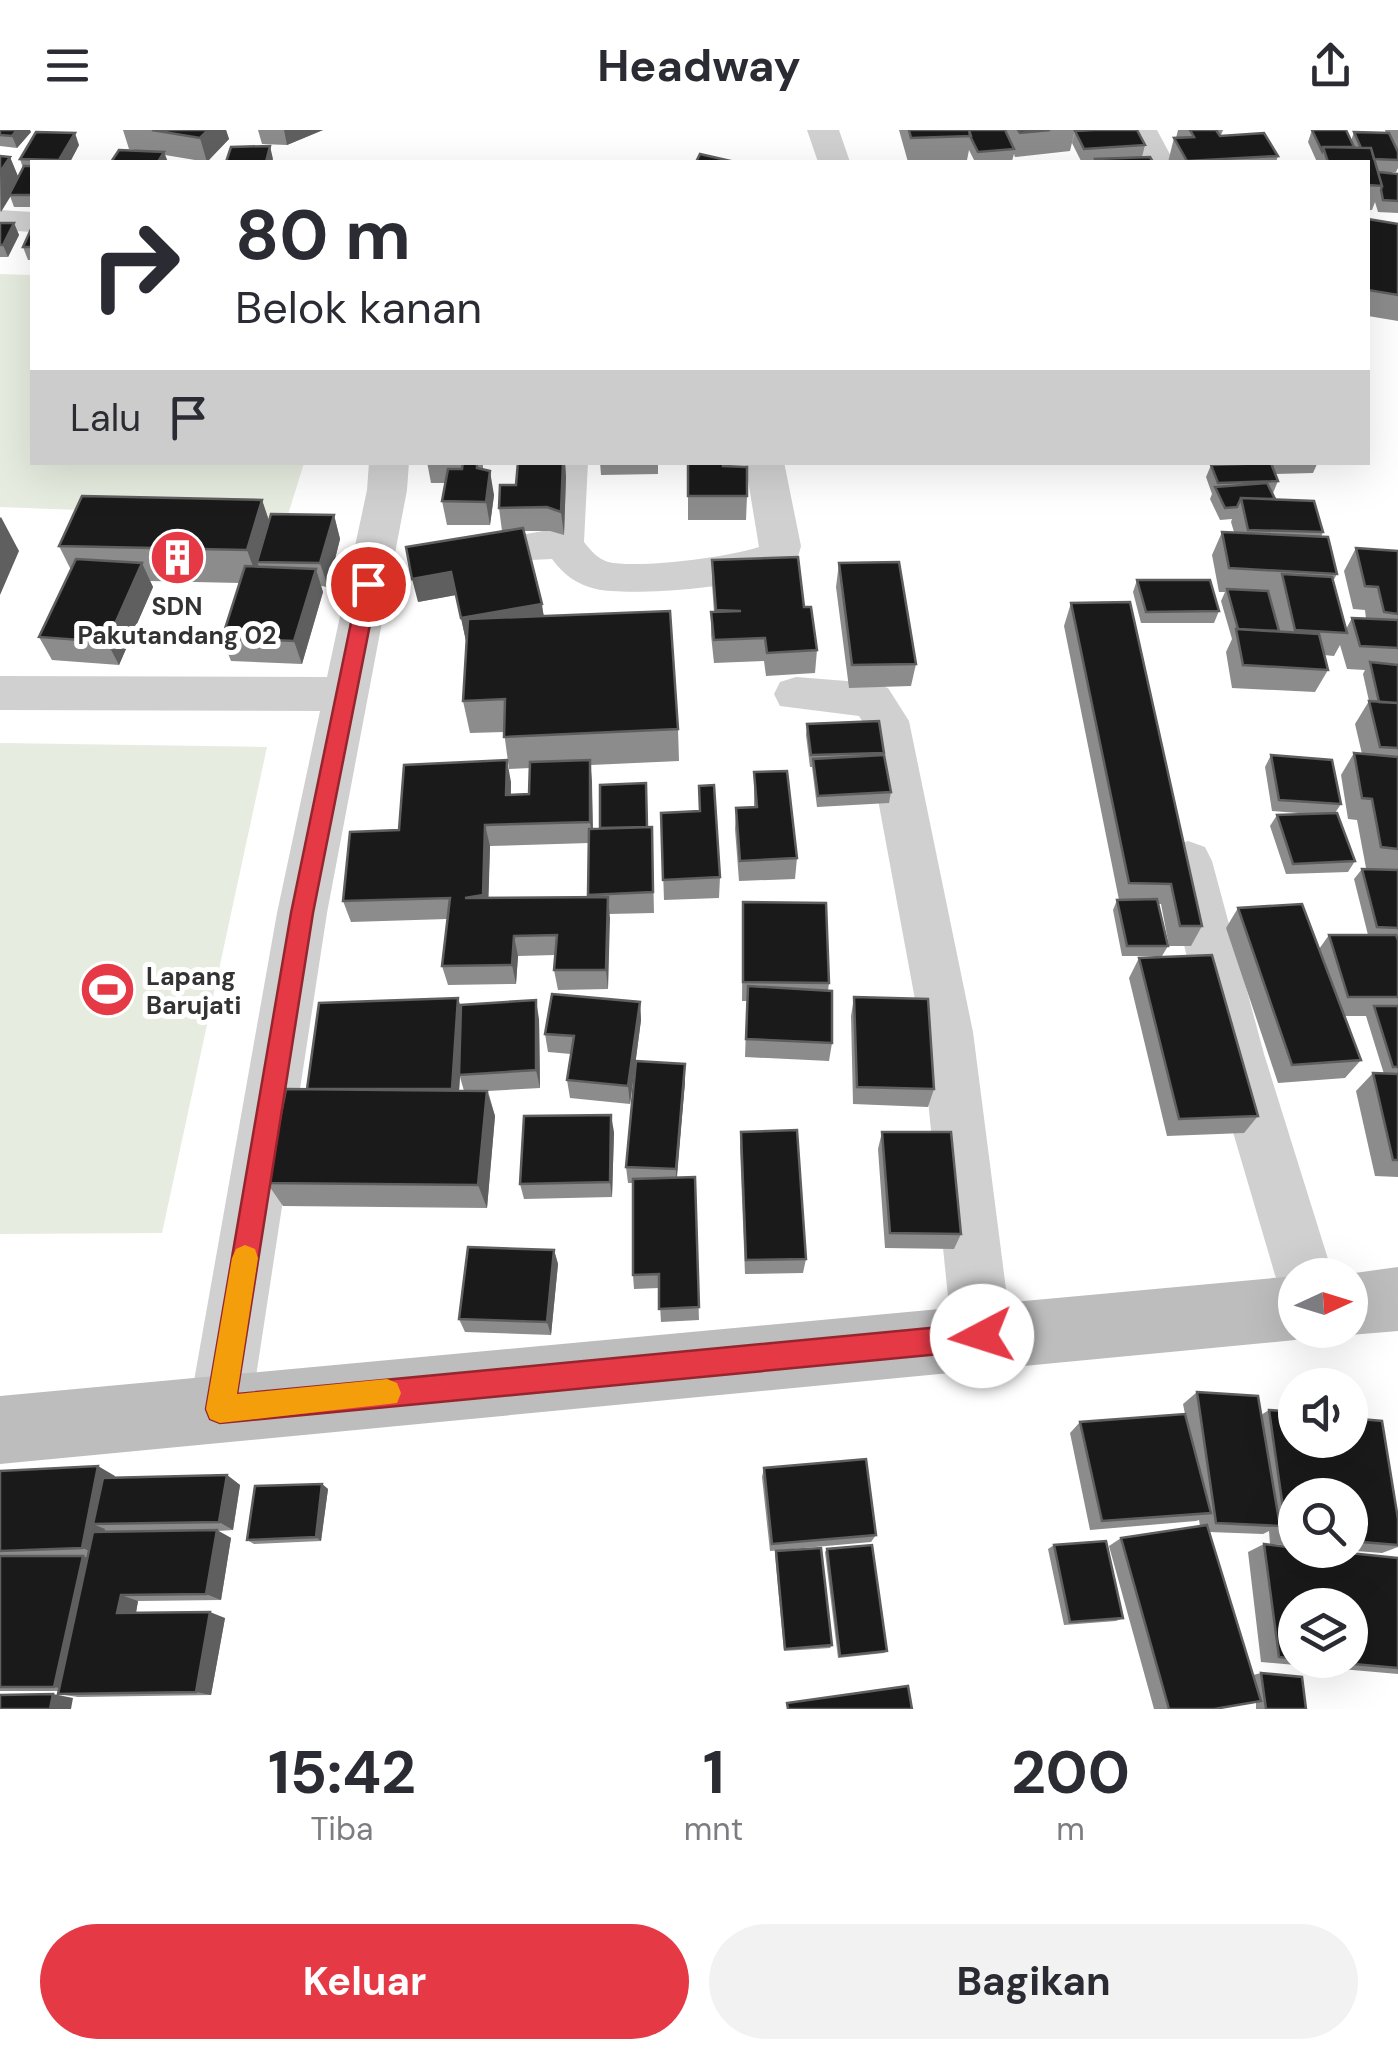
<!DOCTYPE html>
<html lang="id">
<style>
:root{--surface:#fff;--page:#f2f2f3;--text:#2b2b33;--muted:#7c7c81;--accent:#e63946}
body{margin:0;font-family:"DM Sans",sans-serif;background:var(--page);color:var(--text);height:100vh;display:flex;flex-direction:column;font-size:38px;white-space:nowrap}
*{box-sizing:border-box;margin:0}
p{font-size:32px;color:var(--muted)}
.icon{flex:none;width:55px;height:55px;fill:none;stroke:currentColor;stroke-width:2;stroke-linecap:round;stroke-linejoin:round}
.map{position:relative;height:1579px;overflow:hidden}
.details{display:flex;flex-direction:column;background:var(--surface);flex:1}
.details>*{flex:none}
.top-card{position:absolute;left:30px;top:30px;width:1340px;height:305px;border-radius:0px;box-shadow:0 10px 40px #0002;background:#fff;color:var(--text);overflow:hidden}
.needle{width:65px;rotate:86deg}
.buttons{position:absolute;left:1278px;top:1128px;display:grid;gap:20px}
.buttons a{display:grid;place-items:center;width:90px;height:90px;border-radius:50%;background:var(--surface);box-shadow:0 10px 40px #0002;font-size:50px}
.pin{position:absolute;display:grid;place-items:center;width:85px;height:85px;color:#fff;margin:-42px;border:5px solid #fff;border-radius:50%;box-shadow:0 2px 10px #0007}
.me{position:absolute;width:110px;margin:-55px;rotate:265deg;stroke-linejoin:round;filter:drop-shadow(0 0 8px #0008)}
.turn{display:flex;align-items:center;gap:35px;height:210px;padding:0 40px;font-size:45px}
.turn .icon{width:130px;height:130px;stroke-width:2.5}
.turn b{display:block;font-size:70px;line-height:85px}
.then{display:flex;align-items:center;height:95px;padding:0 40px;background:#0003;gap:20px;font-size:38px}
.eta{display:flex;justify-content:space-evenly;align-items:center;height:170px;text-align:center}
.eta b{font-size:60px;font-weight:700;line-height:70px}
.primary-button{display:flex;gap:20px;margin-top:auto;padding:20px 40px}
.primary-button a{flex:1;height:115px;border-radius:60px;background:var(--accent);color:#fff;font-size:40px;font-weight:700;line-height:115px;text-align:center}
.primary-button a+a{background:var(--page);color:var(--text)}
header{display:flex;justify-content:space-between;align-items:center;height:130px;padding:0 40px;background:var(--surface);font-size:45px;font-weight:700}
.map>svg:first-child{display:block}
</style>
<header><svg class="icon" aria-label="menu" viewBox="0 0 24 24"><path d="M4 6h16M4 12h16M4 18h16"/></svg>Headway<svg class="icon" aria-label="share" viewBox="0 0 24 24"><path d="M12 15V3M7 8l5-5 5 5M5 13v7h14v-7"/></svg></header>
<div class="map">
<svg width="1398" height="1579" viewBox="0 0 1398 1579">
<rect width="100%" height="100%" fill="#fff"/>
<path fill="#e6ecdf" d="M0,144L32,145V332L304,333L287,388L0,377Z
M0,613L267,617L162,1103L0,1104Z"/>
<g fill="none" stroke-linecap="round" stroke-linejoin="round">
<path fill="#d0d0d0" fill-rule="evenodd" d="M807,0H839L850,32H818Z
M1125,0H1157L1174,32H1142Z
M0,80L32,82V102L0,100Z
M369,332H409L407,360L327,783L251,1279L242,1301L220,1310L198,1301L189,1279L277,783L320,581L0,580V546L327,547L367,360Z
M548,332H588L584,412C590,420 598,429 608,432C639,439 729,427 759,417L745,332H784L801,416C799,424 797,432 790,436C761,457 631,467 596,459C576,454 564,445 552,429L530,430L515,426L509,416L515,406L543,401Z
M796,547L872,553L888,558L909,591L973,902L1012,1206L1003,1227L982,1236L961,1227L952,1206L921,902L864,594L859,586L780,576L774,564L780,552Z
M1188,711L1205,717L1212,731L1264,924L1333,1145H1295V1170L1283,1165L1275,1145L1210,924L1164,731L1171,717Z"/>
<path fill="#bdbdbd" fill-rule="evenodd" d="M1398,1137V1201L1350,1205L1337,1200H1350V1145H1340Z
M1295,1146V1200H1318L1295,1210L0,1334V1266Z"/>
</g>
<path fill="#8c8c8c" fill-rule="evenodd" d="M0,0L31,2L17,18L0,16Z
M123,0H226L229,9L207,32L129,19Z
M258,0H323L287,15L262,14Z
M899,0H1075L1070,21L1015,27L1014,24L1012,31L998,32H975L969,20L967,30L908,32Z
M1178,0H1223L1221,5L1278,26L1276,32H1168L1174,8H1176Z
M1312,0L1351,11L1354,2L1386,3L1385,0H1398V38L1396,42H1378L1398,44V83L1378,82L1375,72L1372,80H1368V32H1317L1308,12Z
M1075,1L1145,15L1142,27L1153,32H1094V30L1081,31L1072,13Z
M79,15L70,32H32V77H14L10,66L0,82V26L10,27L18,47L23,38L20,29Z
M1368,90L1398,94V191L1368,186Z
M0,93H14L19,105L8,127H0Z
M32,97V130H28L23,117Z
M427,332H483V339L494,365L490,395H447L442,371L445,353H431Z
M518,332H565L566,347L564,405L550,401H523L544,486L678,599L679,631L591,635L593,699L652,697L654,783L609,784L608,859L558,860L554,840L555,825L518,826L516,854L448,855L442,836L447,789L351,792L343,771L399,700L511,652V665L529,664L530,638L509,639L504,602L470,603L463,571L466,511L456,465L418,472L502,401L499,378L516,355ZM589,713V767L488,768L490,716Z
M600,332H658V344L601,345Z
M682,332H733V334H723V336L747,366L746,390H688V334H682Z
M1261,332H1318L1313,343L1275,344L1278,351L1273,363L1276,369L1323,402L1321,407L1337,444L1333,451L1346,499L1352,488L1366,489L1365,480L1353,479L1344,441L1356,418L1398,421V1047L1375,1046L1356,961L1373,943L1384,944L1366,886H1344L1361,930L1345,948L1278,953L1226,798L1238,778L1319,819L1329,805H1368L1354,749L1362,739L1366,738L1357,690L1348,689L1341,645L1354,623L1362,624L1355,594L1369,571L1363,544L1365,540L1347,539L1340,515L1334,526L1324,525L1328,540L1315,562L1232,558L1226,522L1232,509L1221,471L1225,462H1219L1212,425L1222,402H1234L1231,392L1232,389L1220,390L1210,369L1212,364L1206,347L1211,335Z
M262,370L269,390L334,385L340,409L328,457L321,456L323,462L302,534L231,531L222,508L240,453L150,451L153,457L119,535L52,530L39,507L71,440L59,416Z
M712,430L804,477L817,520L815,543L766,546L764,531L714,533L711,505V482H714L712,454Z
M839,433L916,534L911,556L849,558L836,457Z
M1137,450L1219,481L1214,493H1141L1133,462Z
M1071,473L1202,796L1191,816H1169L1161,774H1158L1168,816L1162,826H1122L1113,780L1117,770H1119L1064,496Z
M807,594L884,623L891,662L889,673L817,677L812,637H810L806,605Z
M1271,625L1341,674L1335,683L1355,731L1348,742L1286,744L1270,696L1277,685L1311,684L1272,681L1265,637Z
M754,642L797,728L795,749L739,751L735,699L736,678L754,677Z
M699,656L720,747L719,768L664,770L661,683L699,681Z
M743,772L829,853L828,861L832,913L829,931L745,927L747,871H742Z
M1139,828L1258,986L1244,1003L1167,1006L1129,848Z
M854,867L934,959L928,977L853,974L851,886Z
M640,872L641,890L630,974L570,968L567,950L571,924L548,922L545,904Z
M461,877L539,889L540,958L488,961L495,986L487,1078L283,1076L267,1053ZM460,947L464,961H459Z
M685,934V952L677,1048L695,1047L699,1190L661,1192L659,1158L634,1159L633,1145V1053H628L626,1037Z
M614,1002L612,1067L524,1069L520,1054Z
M741,1002L806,1129L803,1143L745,1144L740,1018Z
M882,1002L961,1104L954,1119L885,1118L878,1019Z
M554,1120L558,1134L551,1205L465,1202L459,1189Z
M1197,1262L1261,1285L1269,1280L1398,1389V1417L1382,1423L1343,1420H1350V1365H1295V1416L1270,1414L1269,1401L1263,1404L1209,1402L1253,1545L1261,1543L1306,1579H1256V1572L1216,1579H1154L1109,1416L1121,1408L1200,1396L1199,1390L1196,1391L1090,1400L1070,1303L1080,1292L1185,1284L1183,1274Z
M764,1338L876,1405L871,1412L770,1421L762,1347Z
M0,1341L115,1346L114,1348L227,1345L240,1355L233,1400L218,1401L231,1408L221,1470L138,1471L136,1483L225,1488L211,1565L78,1567L58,1564L59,1561H0Z
M322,1354L328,1359L321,1411L254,1414L247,1410Z
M1264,1414L1398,1428V1544L1261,1532L1248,1422ZM1295,1475L1350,1530H1295Z
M1054,1415L1123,1488L1116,1491L1064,1495L1048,1419Z
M827,1419L887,1521L884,1523L838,1528L825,1422Z
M776,1421L832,1515L830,1518L784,1521L775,1425Z"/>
<path fill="#5f5f5f" d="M17,0H30L31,2L17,18L12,6Z
M208,0H226L229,9L207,32L200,8Z
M284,0H323L287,15Z
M75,3L79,15L70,32H60L59,30Z
M270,16L273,29L272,32H266Z
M164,22L168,32H158Z
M10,27L20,51L1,82L0,42Z
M14,93L19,105L8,127L3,115Z
M563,332H565L566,347L564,405L561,382Z
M490,341L494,365L490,395L486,372Z
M262,370L273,404L257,432L262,445L259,453L247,420Z
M334,385L340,409L328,457L320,433Z
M1,387L19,421L0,465V388Z
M142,433L153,457L119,535L107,512Z
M316,439L323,462L302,534L294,511Z
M451,442L456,465L418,472L412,449Z
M542,474L545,497L466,511L461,488Z
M507,630L511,652L510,686L506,665Z
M590,630L592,652L593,713L590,692Z
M485,695L490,716L488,785L465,768Z
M608,767L610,788L608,859L606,840Z
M514,806L518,826L516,854L512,835Z
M458,868L464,887L458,976L452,959Z
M536,870L539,889L540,958L536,940Z
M640,872L641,890L630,974L628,956Z
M685,934V952L676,1055V1039Z
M487,961L495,986L487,1078L478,1055Z
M611,985L614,1002L612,1067L610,1052Z
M554,1120L558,1134L551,1205L547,1192Z
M98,1336L115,1346L106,1394H93L105,1399L100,1425L82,1418Z
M227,1345L240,1355L233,1400L219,1392Z
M322,1354L328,1359L321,1411L316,1407Z
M217,1400L231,1408L221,1470L206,1464Z
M83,1426L101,1433L74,1561L54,1557Z
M121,1465L138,1471L135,1488L117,1483Z
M210,1482L225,1488L211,1565L196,1562Z
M53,1564L73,1568L71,1579H50Z"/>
<path fill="#1a1a1a" stroke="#5f5f5f" stroke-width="2.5" d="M0,0H17L12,6L0,5Z
M152,0H208L200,8Z
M909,0H969L971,6L911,8Z
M969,0H1005L1014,19L978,22L970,6Z
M1018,0H1050L1020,3Z
M1094,0H1137L1145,15L1084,19L1075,1Z
M1190,0H1216L1220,6L1264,3L1278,26L1187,31L1174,8L1194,7Z
M1312,0H1346L1354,17H1323L1322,21Z
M36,2L75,3L59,30L20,29Z
M1354,2L1389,3L1398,22V30L1374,29L1371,18H1361Z
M270,16L266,32H226L231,17Z
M1323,17L1371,18L1382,56L1368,55V32H1328Z
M119,20L164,22L158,32H111Z
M700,24L735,32H696Z
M0,26L10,27L0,42Z
M1150,27L1153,32H1096L1095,29Z
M24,36H32V65H9Z
M1378,42L1398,44V71L1383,70L1381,60L1382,56Z
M1368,89L1398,94V165L1368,160Z
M0,93H14L3,115H0Z
M32,97V117H23Z
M463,332H477V338L490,341L486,372L442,371L448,339H462Z
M518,332H563L561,382L547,377L499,378L500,355H516Z
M688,332H723V336L747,337V366H688Z
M1271,333L1278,351L1218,353L1211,335Z
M1267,353L1275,369L1241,368L1237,377L1225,378L1215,357Z
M82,366L262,370L247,420L59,416Z
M1241,368L1314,371L1323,402L1248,400Z
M271,384L334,385L320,433L257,432Z
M523,398L542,474L461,488L451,442L412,449L406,417Z
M1222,402L1328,407L1337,444L1229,438Z
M1356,418L1398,421V484L1384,482L1378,457L1365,456Z
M798,427L804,477H811L817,520L767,523L765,508L714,510L711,482L741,481L716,480L712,430Z
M76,429L142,433L107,512L39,507Z
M899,432L916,534L852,535L839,433Z
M245,436L316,439L294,511L222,508Z
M1282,444L1332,447L1347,503L1295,500Z
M1137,450H1210L1219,481L1146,482Z
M1227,459L1268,461L1279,501L1238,499Z
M1130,472L1202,796H1180L1171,754L1129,753L1071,473Z
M670,481L678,599L504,607L505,569L463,571L468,489Z
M1352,488L1398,490V518L1360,516Z
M1236,499L1319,504L1328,540L1243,535Z
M1370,532L1398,535V573L1379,572Z
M1369,571L1398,573V618L1380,617Z
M879,591L884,623L811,625L807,594Z
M1354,623L1398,627V719L1381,717L1372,669L1362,668Z
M884,625L891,662L818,666L813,629Z
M1271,625L1332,630L1341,674L1279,670Z
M507,630L506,665L529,664L530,632L590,630V692L485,695L483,765L465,768L608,767L606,840H554L557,805L514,806L512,835L442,836L450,768L343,771L350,702L399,700L404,635Z
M787,641L797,728L740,731L736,678L757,677L754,642Z
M646,653L647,697L600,698V655Z
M714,655L720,747L663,750L661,683L700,681L699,656Z
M1337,683L1355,731L1293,734L1277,685Z
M652,697L653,762L588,765L589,699Z
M1362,739L1398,740V798L1377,797Z
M1157,769L1168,816H1127L1117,770Z
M743,772L826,773L829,853L743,852Z
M1302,774L1361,930L1292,935L1238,778Z
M1329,805H1396L1398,810V867H1348Z
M1212,825L1258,986L1179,989L1139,828Z
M748,856L832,861V913L746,909Z
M552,864L640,872L628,956L567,950L574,906L545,904Z
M854,867L928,869L934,959L857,957Z
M458,868L452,959H307L319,873Z
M536,870V940L459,945L461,875Z
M1374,876H1398V937H1393Z
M636,931L685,934L676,1039L626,1037Z
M1373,943L1398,944V1030H1393Z
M286,959L487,961L478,1055L267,1053Z
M611,985L610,1052L520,1054L524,986Z
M797,1000L806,1129L746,1130L741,1002Z
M882,1002H951L961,1104L890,1103Z
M695,1047L699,1177L659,1179V1144L633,1145V1049Z
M468,1117L554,1120L547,1192L459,1189Z
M1197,1262L1258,1266L1280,1396L1216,1393Z
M1269,1280L1295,1282V1310H1350V1288L1382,1291L1398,1389V1415L1350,1411V1365H1295V1407L1287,1406Z
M1185,1284L1211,1383L1102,1391L1080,1292Z
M866,1329L876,1405L772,1414L764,1338Z
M98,1336L82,1418L0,1421V1341Z
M227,1345L219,1392L93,1394L103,1348Z
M322,1354L316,1407L247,1410L255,1356Z
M1207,1395L1261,1571L1214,1579H1169L1121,1408Z
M217,1400L206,1464L121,1465L117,1483L210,1482L196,1562L58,1564L93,1402Z
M1106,1411L1123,1488L1070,1492L1054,1415Z
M1264,1414L1295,1418V1420H1320L1398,1428V1538L1309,1530H1350V1475H1295V1529L1279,1527Z
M872,1415L887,1521L840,1526L827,1419Z
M821,1418L832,1515L785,1519L776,1421Z
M0,1426H83L54,1557H0Z
M1261,1543L1302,1547L1306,1579H1266Z
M908,1556L912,1579H788L787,1573Z
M53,1564L50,1579H0V1565Z"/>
<path fill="#e63946" stroke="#96252e" stroke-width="2.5" d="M368,447L378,454L313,783L237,1264L982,1193L991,1197L995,1206L991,1216L982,1220L220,1293L210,1289L206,1279L291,783L359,454Z"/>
<path fill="#f59e0b" d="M245,1115L255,1119L258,1128L237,1264L387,1249L397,1253L401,1263L397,1273L220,1293L210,1289L206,1279L232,1128L236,1119Z"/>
<defs>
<symbol id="building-disc" viewBox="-11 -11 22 22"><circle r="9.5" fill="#e63946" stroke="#fff"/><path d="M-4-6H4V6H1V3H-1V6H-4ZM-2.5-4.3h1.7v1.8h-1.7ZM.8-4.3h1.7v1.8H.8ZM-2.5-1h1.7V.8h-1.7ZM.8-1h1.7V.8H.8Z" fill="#fff"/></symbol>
<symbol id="stadium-disc" viewBox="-11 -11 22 22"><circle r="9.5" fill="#e63946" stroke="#fff"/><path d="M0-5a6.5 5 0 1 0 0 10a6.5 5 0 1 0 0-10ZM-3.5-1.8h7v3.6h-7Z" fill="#fff"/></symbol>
</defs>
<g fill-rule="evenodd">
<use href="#building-disc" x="146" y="396" width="63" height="63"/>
<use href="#stadium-disc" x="76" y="828" width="63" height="63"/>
</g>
<g text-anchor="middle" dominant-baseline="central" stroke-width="10" stroke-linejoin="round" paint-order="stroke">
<g font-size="25" font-weight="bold" fill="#333" stroke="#fff">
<text x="177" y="476">SDN<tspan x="177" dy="29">Pakutandang 02</tspan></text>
<text x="146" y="846" text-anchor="start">Lapang<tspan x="146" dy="29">Barujati</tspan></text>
</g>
</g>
</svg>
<div class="buttons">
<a><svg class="needle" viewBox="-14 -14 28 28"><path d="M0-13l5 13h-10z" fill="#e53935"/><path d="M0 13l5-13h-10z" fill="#7c7c81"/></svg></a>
<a><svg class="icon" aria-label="sound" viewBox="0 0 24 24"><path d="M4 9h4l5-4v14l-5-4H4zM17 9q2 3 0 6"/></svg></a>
<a><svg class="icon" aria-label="search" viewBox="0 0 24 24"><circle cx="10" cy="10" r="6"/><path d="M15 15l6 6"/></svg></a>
<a><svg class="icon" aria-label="layers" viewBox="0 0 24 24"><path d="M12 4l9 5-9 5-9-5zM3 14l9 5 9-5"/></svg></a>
</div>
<div class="pin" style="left:368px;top:454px;background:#d93025"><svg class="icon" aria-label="arrive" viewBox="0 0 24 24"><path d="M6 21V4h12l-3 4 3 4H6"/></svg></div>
<svg class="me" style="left:982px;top:1206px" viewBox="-20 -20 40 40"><circle r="19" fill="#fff"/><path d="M0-13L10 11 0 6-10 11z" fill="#e63946"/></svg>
<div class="top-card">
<div class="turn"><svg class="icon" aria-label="right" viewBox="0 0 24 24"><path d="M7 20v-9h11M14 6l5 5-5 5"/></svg><div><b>80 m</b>Belok kanan</div></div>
<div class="then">Lalu<svg class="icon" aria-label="arrive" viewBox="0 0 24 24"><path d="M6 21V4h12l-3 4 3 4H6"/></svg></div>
</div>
</div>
<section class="details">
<div class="eta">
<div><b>15:42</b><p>Tiba</p></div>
<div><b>1</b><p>mnt</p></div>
<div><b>200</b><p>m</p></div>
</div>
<div class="primary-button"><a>Keluar</a><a>Bagikan</a></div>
</section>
